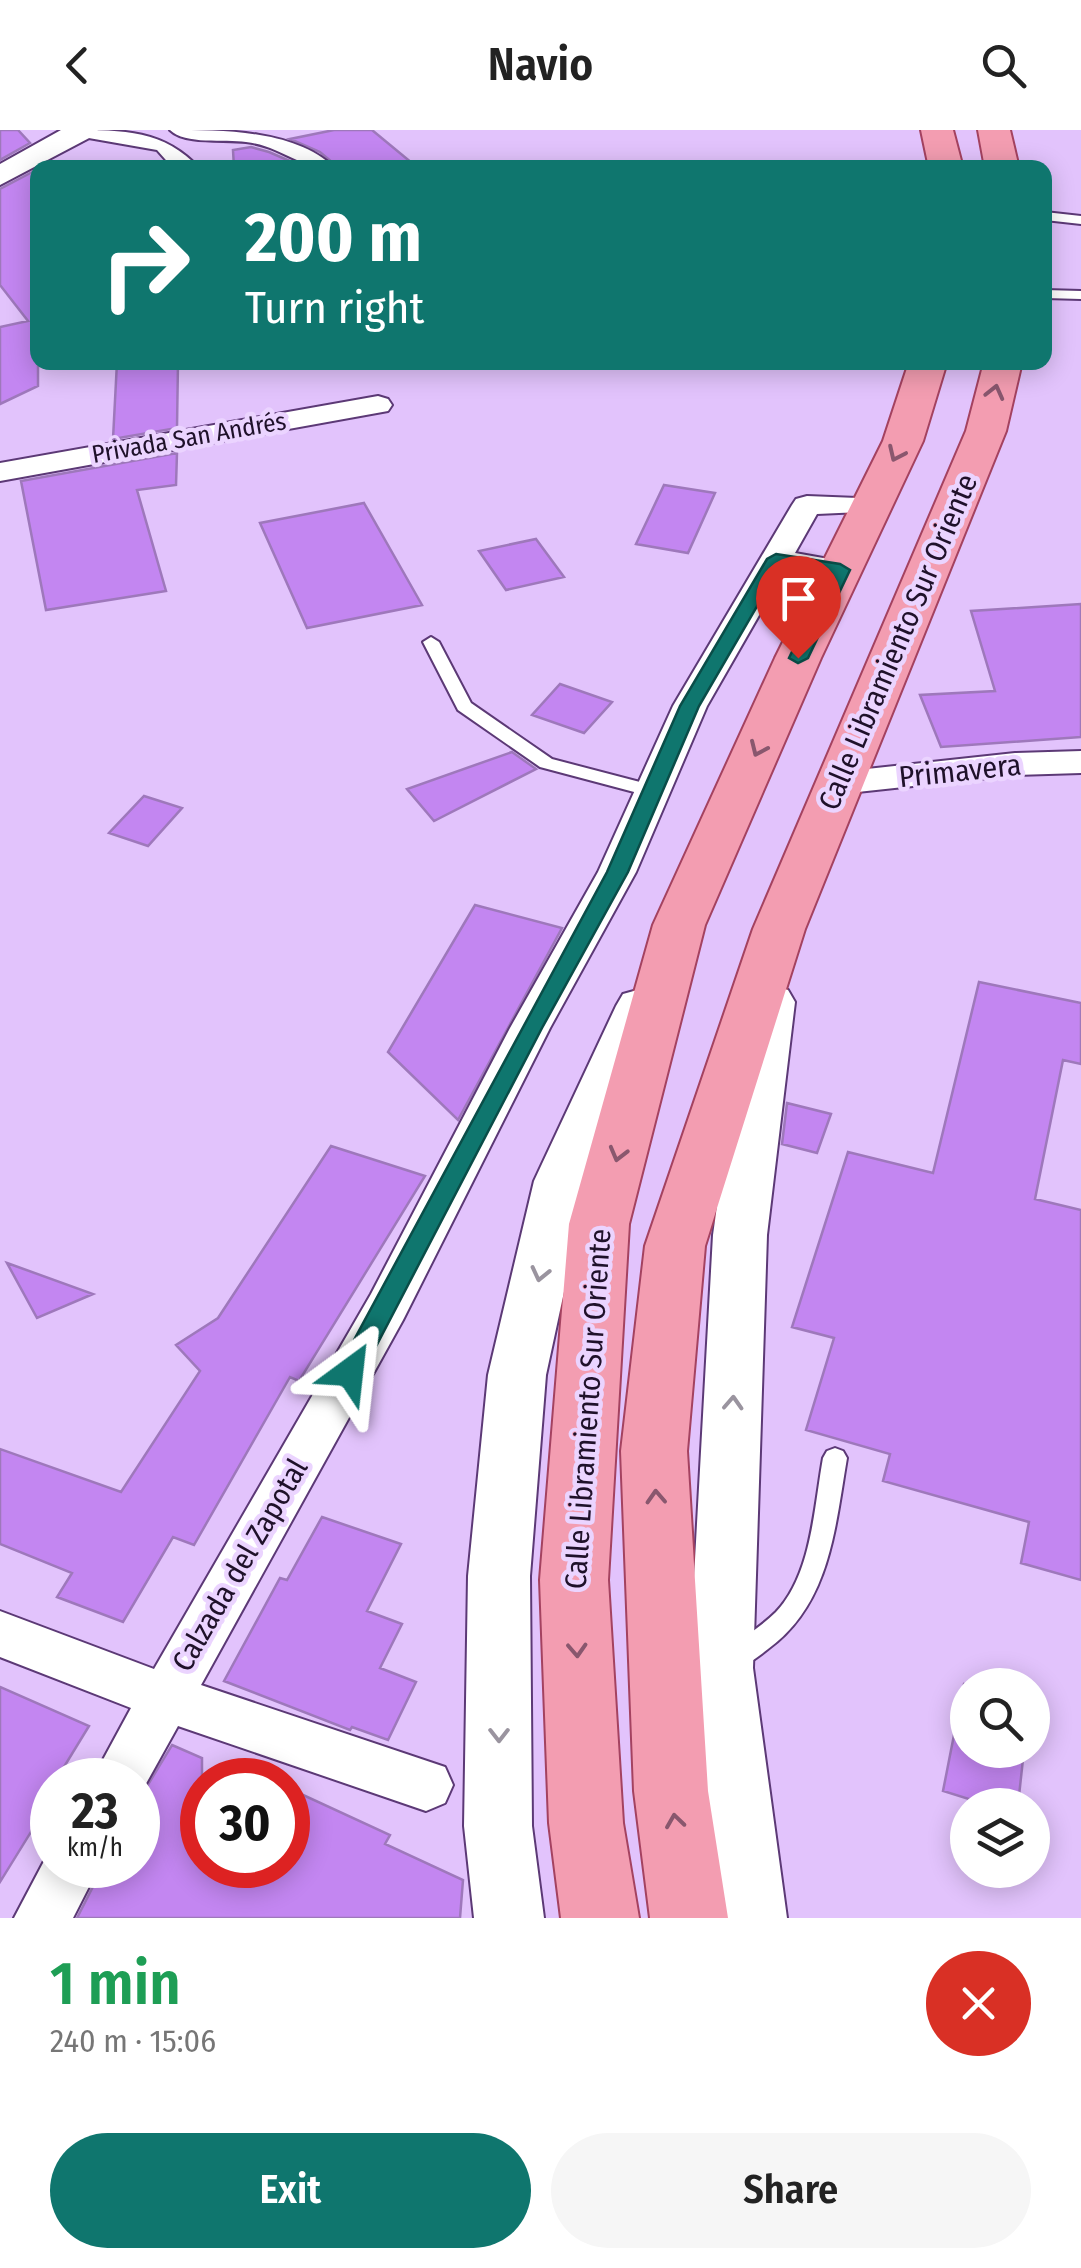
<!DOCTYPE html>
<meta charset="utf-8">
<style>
:root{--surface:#fff;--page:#f6f6f6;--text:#222;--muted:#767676;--accent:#0f766e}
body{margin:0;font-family:"Fira Sans Condensed",sans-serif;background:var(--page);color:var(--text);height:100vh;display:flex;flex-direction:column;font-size:38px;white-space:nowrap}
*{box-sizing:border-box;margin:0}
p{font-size:32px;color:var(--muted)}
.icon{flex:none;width:55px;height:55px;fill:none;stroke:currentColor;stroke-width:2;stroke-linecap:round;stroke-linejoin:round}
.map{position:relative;height:1788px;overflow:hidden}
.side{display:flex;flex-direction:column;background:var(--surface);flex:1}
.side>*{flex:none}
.banner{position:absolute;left:30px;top:30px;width:1022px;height:210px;border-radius:20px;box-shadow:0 5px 25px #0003;background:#0f766e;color:#fff;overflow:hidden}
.tools{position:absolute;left:950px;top:1538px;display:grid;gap:20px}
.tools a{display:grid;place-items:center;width:100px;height:100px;border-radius:50%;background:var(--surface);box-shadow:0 5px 25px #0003;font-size:50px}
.speed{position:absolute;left:30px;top:1628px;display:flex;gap:20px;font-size:50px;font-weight:700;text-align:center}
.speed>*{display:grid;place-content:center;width:130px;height:130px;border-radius:50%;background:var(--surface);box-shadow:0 5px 25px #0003;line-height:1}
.speed small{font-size:25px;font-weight:400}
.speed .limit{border:15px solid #d22;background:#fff;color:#111}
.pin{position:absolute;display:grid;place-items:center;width:85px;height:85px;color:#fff;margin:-102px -42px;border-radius:50% 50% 50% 0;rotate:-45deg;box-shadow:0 0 10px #0007}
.pin .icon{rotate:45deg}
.me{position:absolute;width:110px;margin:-55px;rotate:30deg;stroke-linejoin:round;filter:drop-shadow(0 0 8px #0008)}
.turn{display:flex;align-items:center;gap:35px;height:210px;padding:0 50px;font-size:45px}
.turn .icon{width:130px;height:130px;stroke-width:2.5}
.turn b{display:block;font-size:70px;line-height:85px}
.round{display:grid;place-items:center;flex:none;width:105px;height:105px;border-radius:52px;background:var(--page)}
.summary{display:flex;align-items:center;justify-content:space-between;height:170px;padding:0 50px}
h1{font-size:60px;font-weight:600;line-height:75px;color:#1e9e55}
.action{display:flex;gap:20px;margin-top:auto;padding:20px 50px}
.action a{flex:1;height:115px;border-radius:60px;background:var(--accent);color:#fff;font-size:40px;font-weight:600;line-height:115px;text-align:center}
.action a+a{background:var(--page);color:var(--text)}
header{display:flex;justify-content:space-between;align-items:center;height:130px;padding:0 50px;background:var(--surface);font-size:45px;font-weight:600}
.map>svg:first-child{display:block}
</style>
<header><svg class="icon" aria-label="back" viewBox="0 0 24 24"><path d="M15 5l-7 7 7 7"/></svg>Navio<svg class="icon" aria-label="search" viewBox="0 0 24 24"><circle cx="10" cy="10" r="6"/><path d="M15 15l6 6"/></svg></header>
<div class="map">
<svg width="1081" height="1788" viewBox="0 0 1081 1788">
<rect width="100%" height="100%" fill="#e2c3fc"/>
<path fill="#c386f1" stroke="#9e78bb" stroke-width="2.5" d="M0,0H18L30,13L0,30Z
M334,0H372L418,38H339L320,22L290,9Z
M251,17L269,22L306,38H234L233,20Z
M38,39V256L0,274V197L28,191L0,155V59Z
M117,232H178L177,298L113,309Z
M177,323L176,355L137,360L166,461L46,480L21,351Z
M664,355L715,363L688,423L636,414Z
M364,373L422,475L307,498L260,393Z
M536,409L564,447L506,460L479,421Z
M1081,474V607L941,617L920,565L995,561L971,481Z
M560,554L612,572L584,603L532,585Z
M512,622L536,639L434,691L407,659Z
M144,666L182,678L148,716L109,703Z
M475,775L562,798L458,990L388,922Z
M979,852L1081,873V934L1063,930L1035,1069L1081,1080V1450L1021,1433L1029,1392L883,1351L890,1324L806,1300L834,1208L792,1197L848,1022L933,1043Z
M787,973L831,984L817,1023L782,1014Z
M331,1016L425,1046L299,1251L290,1247L194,1415L173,1407L123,1492L57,1467L72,1443L0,1414V1319L121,1362L200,1241L176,1215L218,1188Z
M7,1133L93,1164L37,1188Z
M322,1387L401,1414L367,1481L402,1494L380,1538L416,1552L388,1610L352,1597L350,1600L224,1551L280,1448L287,1450Z
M964,1554L968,1555V1620H1024L1018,1675H988L943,1661Z
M0,1557L89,1596L56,1650H52V1668L0,1752Z
M172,1615L202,1628V1735H288V1658L390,1705L385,1714L463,1750L460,1788H77L104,1735H138V1671Z"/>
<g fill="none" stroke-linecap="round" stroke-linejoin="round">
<defs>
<path id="service" d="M1045,82L1081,86V94L1045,90Z
M1045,160L1081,161V169L1045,168Z
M431,507L439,512L471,573L552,629L659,657L662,661L659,665L653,667L540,637L458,580L423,512Z
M835,1318L843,1321L847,1328C835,1398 830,1474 768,1519C758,1527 747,1535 735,1540L726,1536L722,1528L726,1520C742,1508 761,1497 776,1482C812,1444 814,1377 823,1328L827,1321Z"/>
<path id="minor" d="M71,0C124,0 164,0 199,38H173L157,20L83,7Z
M170,0C225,0 295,0 335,38C295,38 284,17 246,12C225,9 185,15 170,0Z
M378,266L388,269L392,275L388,281L0,351V333Z
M807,366L883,369L887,375L883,381L817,384L795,423L851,433L856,440L851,447L840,450L785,440L707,576L636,742L550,898L403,1190L201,1555L445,1637L453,1655L445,1673L426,1681L178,1596L138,1668V1650H92L131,1578L0,1527V1481L154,1539L371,1164L510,898L598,742L673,576L792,375L796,369Z
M1081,621V643L1015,645L839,664L826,661L821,653L826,645L839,642L1015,623Z
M52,1716V1735H100L73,1788H14Z"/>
<path id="tertiary" d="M61,0H98L93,6L0,55V34Z
M770,855L788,860L795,872L767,1105L753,1538L787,1788H717L689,1538L713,1105L745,872L752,860Z
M641,859L659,864L666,876L588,1051L546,1245L530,1446L532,1696L544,1788H474L464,1696L468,1446L488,1245L534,1051L616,876L623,864Z"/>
<path id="primary" d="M921,0H953L963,38H929Z
M978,0H1010L1019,38H985Z
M909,232H947L923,311L821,528L705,795L629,1094L608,1450L623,1693L639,1788H561L549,1693L540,1450L569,1094L653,795L775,528L883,311Z
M984,232H1022L1006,301L805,799L705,1116L687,1321L708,1661L728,1788H650L634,1661L621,1321L645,1116L753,799L966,301Z"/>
</defs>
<use href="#service" stroke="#5c3976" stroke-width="4"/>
<use href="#minor" stroke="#5c3976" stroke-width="4"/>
<use href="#tertiary" stroke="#5c3976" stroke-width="4"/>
<use href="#primary" stroke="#a44260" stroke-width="4"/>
<use href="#service" fill="#fff" fill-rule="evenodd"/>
<use href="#minor" fill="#fff" fill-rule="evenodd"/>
<use href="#tertiary" fill="#fff" fill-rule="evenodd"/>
<use href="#primary" fill="#f39db1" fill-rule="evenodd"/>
</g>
<defs><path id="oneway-chevron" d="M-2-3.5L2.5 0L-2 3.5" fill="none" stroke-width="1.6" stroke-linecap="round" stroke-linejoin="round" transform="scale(2.5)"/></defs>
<g stroke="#89576e">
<use href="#oneway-chevron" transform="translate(995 262) rotate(-76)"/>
<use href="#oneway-chevron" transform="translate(896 324) rotate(115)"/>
<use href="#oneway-chevron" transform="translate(758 619) rotate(114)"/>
<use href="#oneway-chevron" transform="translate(618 1024) rotate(105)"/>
<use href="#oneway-chevron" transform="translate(656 1367) rotate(-93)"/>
<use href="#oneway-chevron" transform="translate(577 1520) rotate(87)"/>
<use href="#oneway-chevron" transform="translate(675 1691) rotate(-98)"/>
</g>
<g stroke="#9a949f">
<use href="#oneway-chevron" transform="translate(540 1144) rotate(103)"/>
<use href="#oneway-chevron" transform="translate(733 1273) rotate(-87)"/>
<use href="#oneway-chevron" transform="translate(499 1605) rotate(90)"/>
</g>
<path fill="#0f766e" stroke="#0a4d48" stroke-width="2.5" d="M776,424L840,434L850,440L808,528L798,533L789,528L830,443L781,435L699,576L628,742L542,898L359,1249L350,1253L341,1249L337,1242L341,1234L607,742L680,576L767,429Z"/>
<g text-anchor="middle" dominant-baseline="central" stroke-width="9" stroke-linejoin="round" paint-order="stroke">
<g font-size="25" fill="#1f112a" stroke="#ebd4ff">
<text transform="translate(189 308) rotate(-10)">Privada San Andrés</text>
</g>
<g font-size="30" fill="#1f112a" stroke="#ebd4ff">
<text transform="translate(898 512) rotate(-67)">Calle Libramiento Sur Oriente</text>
<text transform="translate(960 641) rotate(-6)">Primavera</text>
<text transform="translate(588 1279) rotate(-86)">Calle Libramiento Sur Oriente</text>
<text transform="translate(240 1435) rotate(-60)">Calzada del Zapotal</text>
</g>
</g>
</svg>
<div class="tools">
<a><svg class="icon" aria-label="search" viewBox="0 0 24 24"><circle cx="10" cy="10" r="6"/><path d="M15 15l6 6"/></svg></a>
<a><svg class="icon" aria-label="layers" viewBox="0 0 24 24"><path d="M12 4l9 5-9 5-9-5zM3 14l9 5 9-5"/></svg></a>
</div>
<div class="speed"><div>23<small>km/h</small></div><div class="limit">30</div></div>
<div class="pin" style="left:798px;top:528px;background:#d93025"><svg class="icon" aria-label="arrive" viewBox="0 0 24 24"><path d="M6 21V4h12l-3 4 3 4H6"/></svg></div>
<svg class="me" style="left:350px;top:1242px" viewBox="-20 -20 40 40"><path d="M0-17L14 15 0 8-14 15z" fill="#0f766e" stroke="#fff" stroke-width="4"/></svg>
<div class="banner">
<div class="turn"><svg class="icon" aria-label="right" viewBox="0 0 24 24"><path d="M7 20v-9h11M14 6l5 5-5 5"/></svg><div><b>200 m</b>Turn right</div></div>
</div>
</div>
<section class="side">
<div class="summary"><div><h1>1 min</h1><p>240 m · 15:06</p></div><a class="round" style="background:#d93025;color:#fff"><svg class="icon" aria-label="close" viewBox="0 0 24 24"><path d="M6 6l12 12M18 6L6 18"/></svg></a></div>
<div class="action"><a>Exit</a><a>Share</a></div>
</section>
